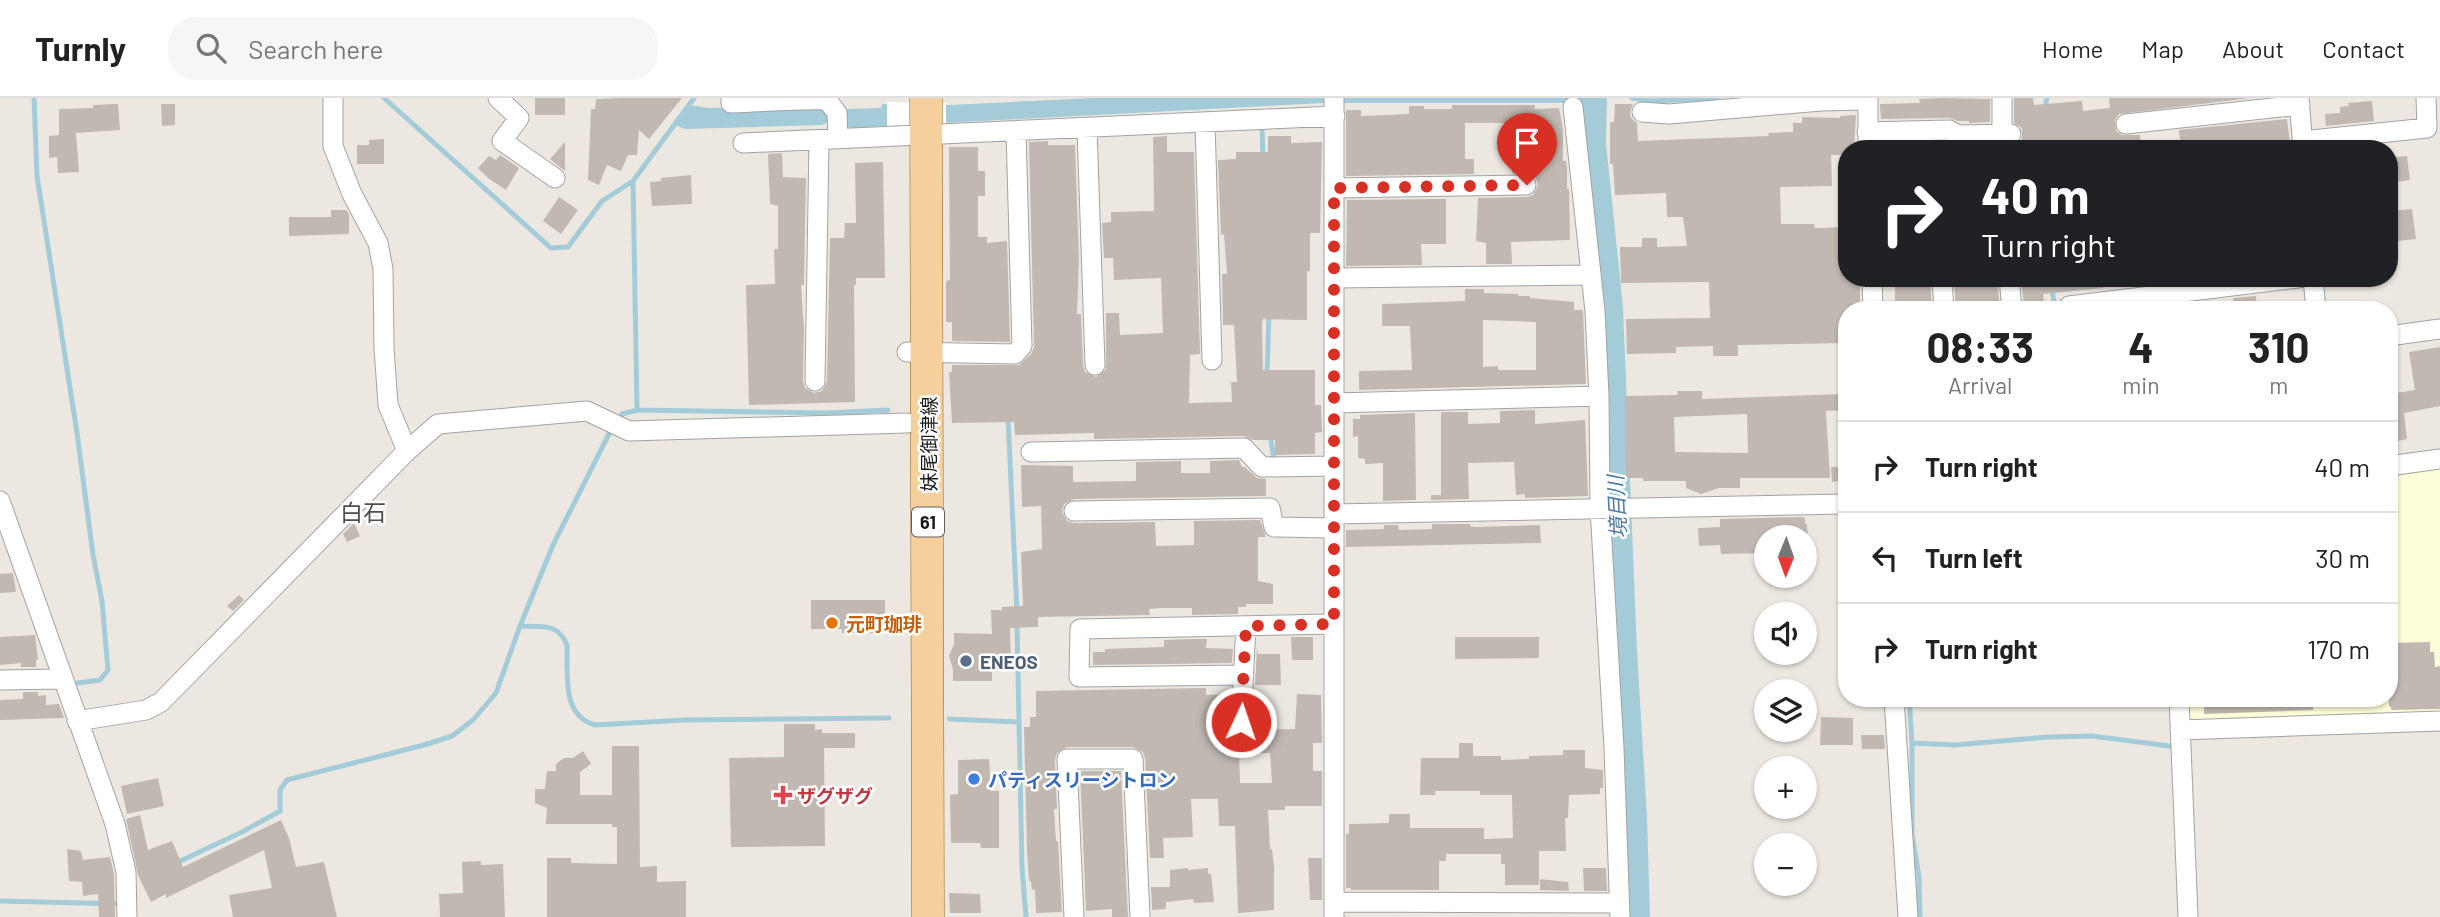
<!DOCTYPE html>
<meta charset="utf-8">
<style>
:root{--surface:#fff;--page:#f6f6f6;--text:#222;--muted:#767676;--line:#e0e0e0}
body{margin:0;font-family:Barlow,"Noto Sans JP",sans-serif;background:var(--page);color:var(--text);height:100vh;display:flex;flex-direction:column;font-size:26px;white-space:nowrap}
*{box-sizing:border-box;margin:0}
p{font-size:23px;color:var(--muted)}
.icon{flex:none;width:38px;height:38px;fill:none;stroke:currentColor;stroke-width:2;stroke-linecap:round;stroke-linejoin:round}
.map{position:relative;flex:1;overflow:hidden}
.details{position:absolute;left:1838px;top:203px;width:560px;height:406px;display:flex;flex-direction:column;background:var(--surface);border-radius:28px;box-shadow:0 2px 5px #0004}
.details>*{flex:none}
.banner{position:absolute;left:1838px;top:42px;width:560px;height:147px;border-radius:28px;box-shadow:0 2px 5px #0004;background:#202124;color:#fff;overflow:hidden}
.needle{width:46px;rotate:181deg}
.buttons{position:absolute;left:1754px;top:427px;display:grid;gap:14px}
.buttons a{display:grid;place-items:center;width:63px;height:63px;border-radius:50%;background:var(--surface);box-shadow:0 2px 5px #0004;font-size:35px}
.pin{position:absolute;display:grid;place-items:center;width:60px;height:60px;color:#fff;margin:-72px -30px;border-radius:50% 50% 50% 0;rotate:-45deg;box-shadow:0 0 7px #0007}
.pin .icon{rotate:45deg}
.me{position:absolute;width:77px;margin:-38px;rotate:3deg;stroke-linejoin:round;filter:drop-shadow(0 0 5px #0008)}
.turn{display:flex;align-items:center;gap:24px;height:147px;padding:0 28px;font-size:32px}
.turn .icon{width:91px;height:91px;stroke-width:2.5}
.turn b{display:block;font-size:49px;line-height:60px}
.eta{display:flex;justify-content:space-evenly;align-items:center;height:119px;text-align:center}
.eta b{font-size:42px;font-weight:700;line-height:49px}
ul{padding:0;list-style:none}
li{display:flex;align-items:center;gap:21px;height:91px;padding:0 28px;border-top:2px solid var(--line)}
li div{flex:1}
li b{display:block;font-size:26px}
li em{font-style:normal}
header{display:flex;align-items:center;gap:42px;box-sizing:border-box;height:98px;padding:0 35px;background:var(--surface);border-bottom:2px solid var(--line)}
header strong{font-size:33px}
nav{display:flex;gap:38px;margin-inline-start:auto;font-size:24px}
.search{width:490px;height:63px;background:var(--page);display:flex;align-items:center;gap:18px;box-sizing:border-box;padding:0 24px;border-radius:28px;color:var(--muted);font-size:26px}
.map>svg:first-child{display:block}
</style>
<header>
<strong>Turnly</strong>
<div class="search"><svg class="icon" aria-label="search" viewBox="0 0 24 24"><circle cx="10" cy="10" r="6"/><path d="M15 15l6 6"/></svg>Search here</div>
<nav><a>Home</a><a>Map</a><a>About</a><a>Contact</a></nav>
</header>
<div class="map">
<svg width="2440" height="819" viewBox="0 0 2440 819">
<rect width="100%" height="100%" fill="#ece8e1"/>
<path fill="#fdfdd9" d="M2440,371V619L2190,626L2188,600H2389V379Z"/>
<path fill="#a3ccd8" d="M1093,0H1592V5H1324L849,30L842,20H833L823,27L685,31L675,27L690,7L710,10L773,8L798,3L842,15L847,11L881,10L882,6L950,7Z"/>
<path fill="#fff" d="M887,4L946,5V27L887,31Z"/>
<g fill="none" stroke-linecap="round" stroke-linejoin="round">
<path stroke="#a3ccd8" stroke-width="5" d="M34,0L37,78L77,335L93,457L102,503L108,572L100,582L70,586
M384,0L551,150L568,149L602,103L633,83L694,0
M1632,0L1650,3L1717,0
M2044,13L2047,0
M1262,30L1263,61
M2052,191L2055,212
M1267,278L1269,214
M637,312L825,315L888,312
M1008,319L1017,515
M618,322L622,316L637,312L633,83
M1270,336L1274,361
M1017,525L1022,770L1026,819
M520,528C541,529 558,524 567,547C568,577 561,617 595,627L685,622L889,620
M1909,600L1912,645V736L1919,779L1920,819
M949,621L1019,624
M1912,645L1955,647L2048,639L2092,638L2177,649
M176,765L242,734L280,713V692L287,682L424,647L452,638L473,622L496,595L520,528L553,447L612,330
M0,803L124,806"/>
<path stroke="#a3ccd8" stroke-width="32" d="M1591,0L1590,46L1607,210L1621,553L1631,720L1634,819"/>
</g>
<path fill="#c0b8b1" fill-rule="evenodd" d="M535,0H565V17H535Z
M620,0H682L649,41L639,32L637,57H628L621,73L607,67L599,87L588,82L591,11H595L596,1Z
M1941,0L1990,1V24L1969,25V23H1958L1949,20L1881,21L1880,6L1920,5L1919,1Z
M2014,0H2033L2034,7L2082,3L2083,13L2110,10L2109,0H2251L2119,16L2115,22L2116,33L2122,37H2140L2141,51H2000V48L2017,47L2022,41V30L2014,25Z
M2372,3L2374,23L2326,28L2325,16L2340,15V9L2349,8L2348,5Z
M118,6L120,32L76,35L79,74L58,75L57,59L49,60V38L59,37V11L93,10V7Z
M161,6H175V27L162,28Z
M1615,6H1633L1630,14L1631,20L1637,25L1638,43L1769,38L1768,35L1793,34V25H1802V19L1840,20V18L1856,17L1854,51H1846V57H1831L1832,88L1780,89L1781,126H1814L1815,130L1846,129V180H1860V212H1846V245L1738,247V258H1713V248L1676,249V255L1627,256L1626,221L1710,220L1709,184L1621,185L1620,149H1642V140H1657V149L1687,148L1683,119H1667L1666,95L1615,97L1613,66H1610V24H1614Z
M1452,7H1535V11L1559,10L1563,31V63H1566L1567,69V91H1569L1570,142L1511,144L1512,166H1486V145L1476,143L1478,100L1527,99L1533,97L1538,87L1536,80L1531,76L1512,75V37H1508L1507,25H1465V61H1474V76L1346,78V12H1361V18L1388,17L1409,16V8H1424V11H1452Z
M2287,21L2290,46L2249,51H2181L2179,32Z
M1167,38V54H1194L1200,256L1190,257L1189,305L1232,304L1231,284H1237L1234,227H1223L1222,176H1227L1224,136L1221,137L1218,62L1236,61V54H1268V38H1291V45L1322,44L1320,135H1310V173H1307V222L1263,221L1262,225L1263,272H1315V307H1321L1322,334L1315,335V356L1275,357V342H1253L1244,338L1094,341V335L1015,337L1014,324L952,325L949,274H952V267H1019L1031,256L1034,249L1029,44L1048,43V47H1075L1079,161L1077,216H1081L1083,267L1085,274L1096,279L1106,272V215H1119L1120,237L1163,235L1161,180L1114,182L1113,160H1104L1102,125L1111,124V114L1154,113L1153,39Z
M384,41V66H357V47H369V42Z
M565,44V73L550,61Z
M1943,44V51H1896V46Z
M949,49H978V73H985V98H978V139H987V145L1007,143L1010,244L952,243V224H946V183L950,182Z
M782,55L783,79L806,80L804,187H801L804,232L803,283L805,290L814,295L822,293L827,283L830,140H844L845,125H856L855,65L883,64L885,180H856V187H854L855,304L749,307L746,187L775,186L774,151H778V108L770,106L768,56Z
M500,57L519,70L506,92L488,80L478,70L489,58L496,62Z
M2407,58L2410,82L2389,85V60Z
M691,77L692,106L652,108L650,84L661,83V80Z
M559,99L578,112L561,136L543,123Z
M1446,101V146H1421L1422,167L1346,168L1347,102Z
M2412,111L2416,141L2389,144V113Z
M331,112H346L349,116V136L289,138V119H331Z
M1895,180H1930L1932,212H1895Z
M1954,180H1997L2000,212H1956Z
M2021,180H2102L2103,190L2043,196L2044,204L2024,207Z
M1465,191H1484V195L1519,196L1518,198H1530V200L1574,204V212H1583L1586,286L1359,292V273L1412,272L1410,228H1382V206L1465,203ZM1483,222L1536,224V272H1498V268L1483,269Z
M2256,198L2257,212H2234L2233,200Z
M2440,249V308L2404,315L2407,341L2389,345V296L2415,292L2409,254Z
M1677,293H1702V301L1844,296V312L1826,313L1830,380H1740V390H1719L1701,396L1686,390V383H1643V380H1626L1625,298L1678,297ZM1747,316L1748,355L1675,354L1674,319Z
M1535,312V326L1585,322L1588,398L1525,400V396L1516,397L1514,364L1468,365L1469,401L1431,402V397H1441V314H1468V326L1500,325V313Z
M1415,315L1416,402L1383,403V365L1365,366V361L1358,360V338L1353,339V321H1360V317Z
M1239,362L1242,369H1245L1257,380L1266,381V398L1074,401L1064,406L1062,414L1067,423L1074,425L1155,424L1156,448L1194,447V423L1260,422L1266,439H1258V483L1273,486V506H1246V509H1238V516L1192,517V510H1161L1149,511L1150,517L1038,519V529L1010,530L1011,567L992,566V583H953V571L949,558L954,546V535L992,536L991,512H1002V509L1023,508L1021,454L1042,451L1041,408L1022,409L1021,367L1073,368V384L1136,383V364L1181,363V375H1210V363Z
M1831,369H1846V382L1832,384Z
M1802,419L1805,420V426H1807L1808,439H1766V455L1721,456L1720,447L1699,448L1698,430L1720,429V421Z
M354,425L360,438L347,444L343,436Z
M1432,426H1470V428L1474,429L1540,427L1541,445L1346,449V432L1384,431V427H1398L1399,432L1432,431Z
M13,475L16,494L0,495V476Z
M239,497L244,502L233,513L227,508Z
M811,502H885V535H842V531H811Z
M35,537L38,562H36V569H21V565L0,567V539Z
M1291,539H1313V562H1292Z
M1455,539H1539V560L1455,561Z
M1193,541H1207L1206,550L1233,551L1232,565L1093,567V554H1105V551L1164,549V542Z
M2430,544V554H2434L2435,569L2440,568V611L2391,612V609H2389V545Z
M1257,550L1258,556H1280L1281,587H1255Z
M1206,590V597L1230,596V629L1240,636L1249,632L1295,631L1297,596L1321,597L1322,645H1313V673H1322V708H1285V712H1268L1270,751H1272L1274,768V812L1238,815L1235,728H1219L1218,701H1191L1193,739L1163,740L1164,760H1150L1145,660L1143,654L1133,649H1067L1057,655L1055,662L1057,711H1054L1056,743H1058L1062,814L1036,815L1035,791L1032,792L1031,783H1029L1027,752L1024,629H1030V619H1036V593ZM1239,655H1270L1272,685H1240Z
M23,594H38V598L46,597V607L59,606L64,620L0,622V602L23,601Z
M2204,600H2313V612L2204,616Z
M1821,619L1853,620V647H1820Z
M784,626H815V632L822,631V635H855V650H824L825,748L731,749L729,660L784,659Z
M1861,637H1884L1885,651H1862Z
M1459,645H1473V658H1501V662L1529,661V658L1563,657V652H1585V670L1603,672V690H1600V696L1569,697L1568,720H1565L1566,753H1539V787H1505V766H1501V756H1446V763H1439V792H1351V790H1346V736H1349V726L1389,725V716H1410V730H1484V741L1513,740L1512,697H1480V693H1435V697H1420L1421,660H1459Z
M612,648H639L640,769L657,768V784L686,783V819H547V760H571V765L617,766V729H612V726H546L547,710L535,705V691H545L547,673H556V666L564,660H573L583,653L591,666L580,674V697H612Z
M989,661L991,693H999V750H981L980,745H951L950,697L958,696V662Z
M1080,673H1121L1128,819H1112V811L1086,813Z
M158,680L164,708L127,716L121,688Z
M140,717L148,752L172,743L183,769L281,722L289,740L296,769L324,764L337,819H233L229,797L272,790L264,752L166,800V796L151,804L138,777L126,721Z
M67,751L81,753L83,762L110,759L114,776L115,819H99L98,796L83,798L82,784L69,783Z
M1308,760H1322V802H1310Z
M481,763V767L503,766L505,819H440L439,796L463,795L462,764Z
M1188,770V772L1208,770V776H1211L1214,804L1194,805L1193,801L1166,804V811L1152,812L1151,789H1170V772Z
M1583,770H1606L1607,793H1584Z
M1540,781L1568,784L1569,793L1540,792Z
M949,795L980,796L981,815H950Z"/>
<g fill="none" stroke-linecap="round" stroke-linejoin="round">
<defs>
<path id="minor" d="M498,0L519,20L502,43L555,80
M731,0V5C763,4 795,1 827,2L837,15L838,40
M1868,0V51
M2299,0L2303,51
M1573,9L1595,213L1599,298L1600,410L1614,650L1620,819
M1642,14L1669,16L1821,3L1868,2
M1205,24L1212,262
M2126,26L2300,7
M1087,30L1095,267
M1867,34L1949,32L1958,37L2011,36
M2002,36V0
M2302,43L2427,30L2426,0
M743,45L1335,18
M1334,90L1526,87
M1334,180L1591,177
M1872,180L1873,212
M1942,180L1944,212
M2009,180L2012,212
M2313,180L2316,212
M2069,208L2298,180
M2389,238L2440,231
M907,254L1015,256L1022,248L1016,33
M815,283L819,43
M1334,305L1599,298
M407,353L438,326L587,313L629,333L907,325
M1031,354L1244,350L1262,369L1334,368
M2389,368L2440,361
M0,403L115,726L126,774L127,819
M1074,413L1270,410L1274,429L1334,430
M1334,416L1846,406
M1244,577L1079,579L1080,531L1334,526
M0,582L62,581
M1894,600L1908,819
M2179,600L2188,819
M77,623L146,612L161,604L407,353L388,307L384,250L383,171L378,145L352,96L333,48V0
M1241,624L1246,528
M2180,632L2440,623
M1334,804L1619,805
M1074,819L1067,661H1133L1140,819
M1334,819V0"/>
<path id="primary" d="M926,0L928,819"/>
</defs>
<use href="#minor" stroke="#a2a2a2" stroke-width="21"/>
<use href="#primary" stroke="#8a5f08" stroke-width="33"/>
<use href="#minor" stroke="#fff" stroke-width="19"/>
<use href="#primary" stroke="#f6d09c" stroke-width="32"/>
</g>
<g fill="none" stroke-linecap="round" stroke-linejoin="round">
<path stroke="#d93025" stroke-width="12" stroke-dasharray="0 21.6" d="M1241,624L1246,528L1334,526V90L1527,87"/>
</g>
<circle fill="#e8710a" stroke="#fff" stroke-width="2.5" cx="832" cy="525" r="7"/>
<circle fill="#5c6f8a" stroke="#fff" stroke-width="2.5" cx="966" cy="563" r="7"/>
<circle fill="#3f7fe0" stroke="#fff" stroke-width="2.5" cx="974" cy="681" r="7"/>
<path fill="#e0444e" stroke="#fff" stroke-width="2.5" d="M779.5 686.5h7v7h7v7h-7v7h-7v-7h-7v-7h7z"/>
<g text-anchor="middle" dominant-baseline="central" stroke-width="5" stroke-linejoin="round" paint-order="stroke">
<rect fill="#fff" stroke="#5f5f5f" stroke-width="2" x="912" y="409.5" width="32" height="29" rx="5"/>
<g font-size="18" font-weight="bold" fill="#1b1b1b">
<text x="928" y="424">61</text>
</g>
<g font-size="19" fill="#1b1b1b" stroke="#fff">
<text transform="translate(928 346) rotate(-90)">妹尾御津線</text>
</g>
<g font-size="19" font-weight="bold" fill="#c56008" stroke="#fff" text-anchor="start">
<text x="846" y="525">元町珈琲</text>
</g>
<g font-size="19" font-weight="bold" fill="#4e5e75" stroke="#fff" text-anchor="start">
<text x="980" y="563">ENEOS</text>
</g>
<g font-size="19" font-weight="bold" fill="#366cbe" stroke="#fff" text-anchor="start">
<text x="988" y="681">パティスリーシトロン</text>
</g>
<g font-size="19" font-weight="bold" fill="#be3a42" stroke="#fff" text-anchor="start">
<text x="797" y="697">ザグザグ</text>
</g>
<g font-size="21" font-style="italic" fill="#4e79a4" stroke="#fff">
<text transform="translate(1616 409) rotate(-93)">境目川</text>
</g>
<g font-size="23" fill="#4e4e4e" stroke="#fff">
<text x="363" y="414">白石</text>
</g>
</g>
</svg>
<div class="buttons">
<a><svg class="needle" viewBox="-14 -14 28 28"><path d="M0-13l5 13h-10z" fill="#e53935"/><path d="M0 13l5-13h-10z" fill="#767676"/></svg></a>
<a><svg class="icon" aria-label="sound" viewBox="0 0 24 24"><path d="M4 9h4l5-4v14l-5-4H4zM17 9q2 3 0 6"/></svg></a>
<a><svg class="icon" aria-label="layers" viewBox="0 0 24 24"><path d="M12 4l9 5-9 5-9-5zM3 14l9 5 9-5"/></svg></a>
<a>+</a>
<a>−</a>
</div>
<div class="pin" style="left:1527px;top:87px;background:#d93025"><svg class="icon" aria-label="arrive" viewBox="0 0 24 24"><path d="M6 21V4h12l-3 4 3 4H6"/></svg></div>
<svg class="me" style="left:1241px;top:624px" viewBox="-20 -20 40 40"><circle r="17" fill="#d93025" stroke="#fff" stroke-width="3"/><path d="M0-11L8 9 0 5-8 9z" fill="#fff"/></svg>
<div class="banner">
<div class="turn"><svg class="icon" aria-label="right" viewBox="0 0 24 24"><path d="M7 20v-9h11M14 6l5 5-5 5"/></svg><div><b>40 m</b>Turn right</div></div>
</div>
<section class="details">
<div class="eta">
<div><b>08:33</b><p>Arrival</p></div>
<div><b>4</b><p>min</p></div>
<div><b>310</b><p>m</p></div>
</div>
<ul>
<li><svg class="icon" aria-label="right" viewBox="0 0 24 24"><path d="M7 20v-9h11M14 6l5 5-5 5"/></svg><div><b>Turn right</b></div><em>40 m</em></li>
<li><svg class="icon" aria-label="left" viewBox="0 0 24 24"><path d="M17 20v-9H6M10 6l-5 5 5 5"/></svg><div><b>Turn left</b></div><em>30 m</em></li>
<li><svg class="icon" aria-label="right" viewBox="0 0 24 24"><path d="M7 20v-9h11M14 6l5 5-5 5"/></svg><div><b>Turn right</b></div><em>170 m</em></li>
</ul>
</section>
</div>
